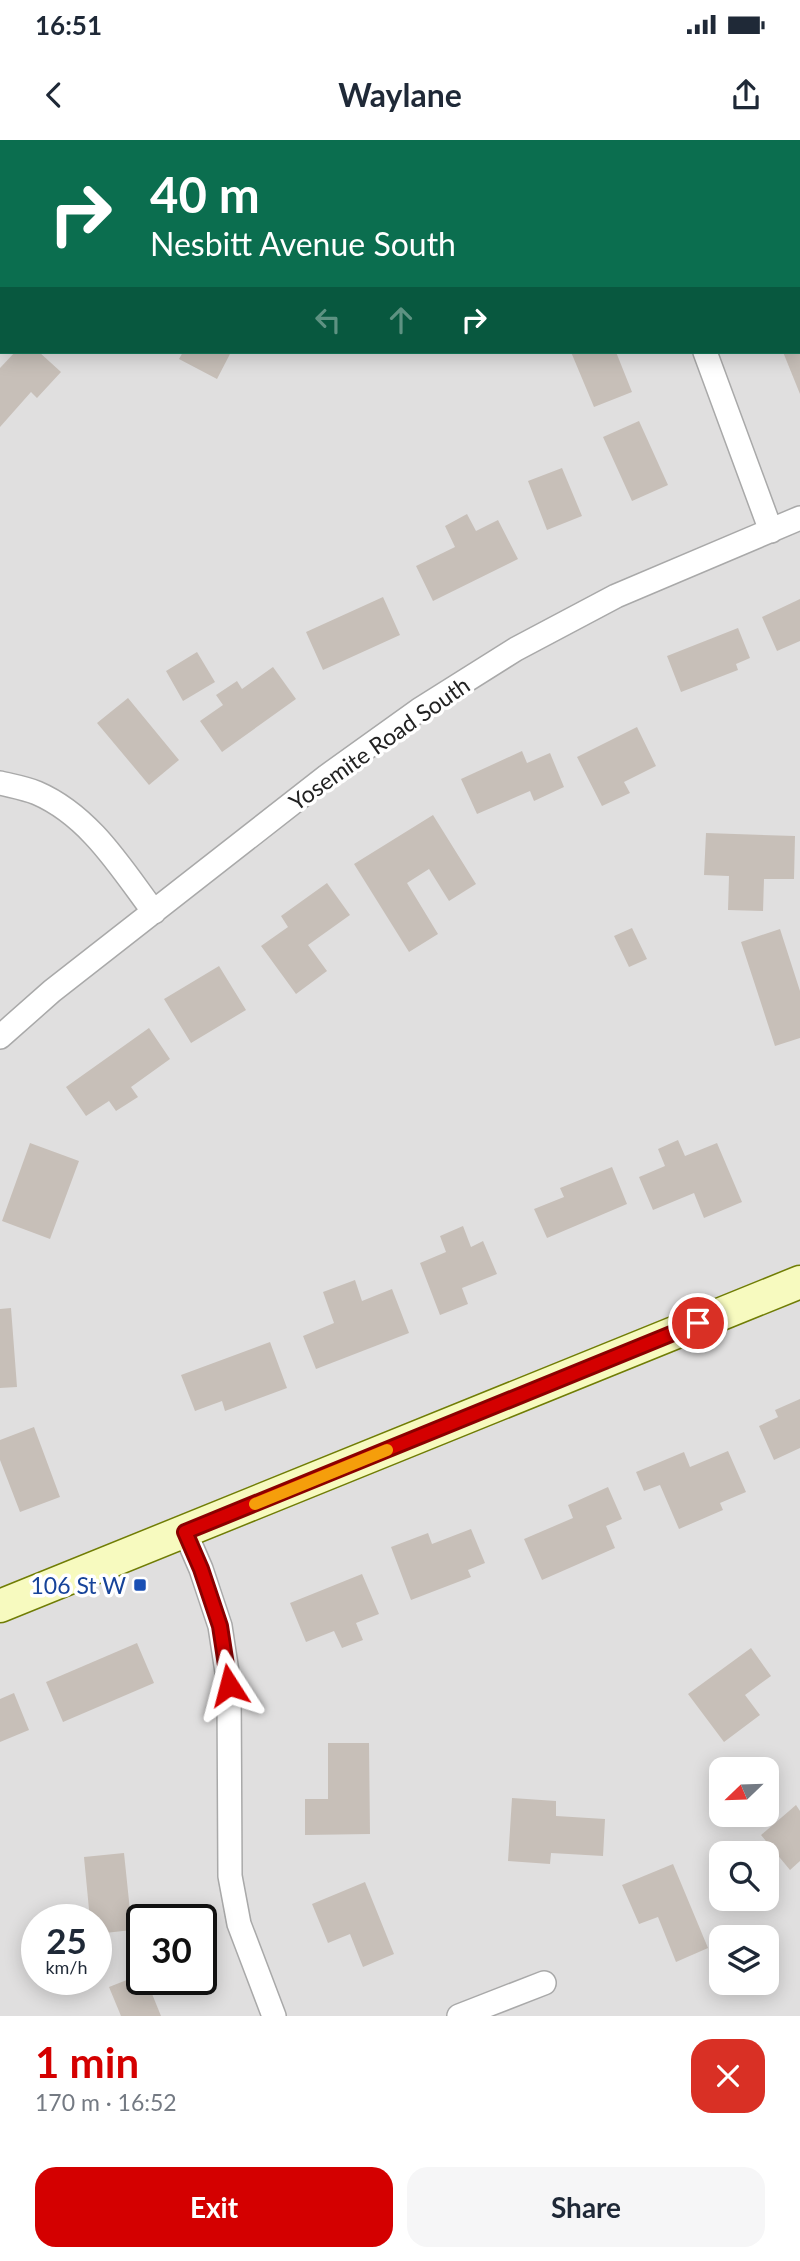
<!DOCTYPE html>
<meta charset="utf-8">
<style>
:root{--surface:#fff;--page:#f6f6f7;--text:#1f2937;--muted:#747a83;--accent:#d40000}
body{margin:0;font-family:Lato,sans-serif;background:var(--page);color:var(--text);height:100vh;display:flex;flex-direction:column;font-size:26px;white-space:nowrap}
*{box-sizing:border-box;margin:0}
p{font-size:23px;color:var(--muted)}
.icon{flex:none;width:38px;height:38px;fill:none;stroke:currentColor;stroke-width:2;stroke-linecap:round;stroke-linejoin:round}
.map{position:relative;height:1876px;overflow:hidden}
.details{display:flex;flex-direction:column;background:var(--surface);flex:1}
.details>*{flex:none}
.guide{position:absolute;left:0px;top:0px;width:802px;height:214px;box-shadow:0 4px 18px #0003;background:#0b6e4f;color:#fff;overflow:hidden}
.needle{width:46px;rotate:247deg}
.buttons{position:absolute;left:709px;top:1617px;display:grid;gap:14px}
.buttons a{display:grid;place-items:center;width:70px;height:70px;border-radius:14px;background:var(--surface);box-shadow:0 4px 18px #0003;font-size:35px}
.speed{position:absolute;left:21px;top:1764px;display:flex;gap:14px;font-size:35px;font-weight:700;text-align:center}
.speed>*{display:grid;place-content:center;width:91px;height:91px;border-radius:50%;background:var(--surface);box-shadow:0 4px 18px #0003;line-height:1}
.speed small{font-size:18px;font-weight:400}
.speed .limit{border:4px solid #111;border-radius:10px;background:#fff;color:#111}
.pin{position:absolute;display:grid;place-items:center;width:60px;height:60px;color:#fff;margin:-30px;border:4px solid #fff;border-radius:50%;box-shadow:0 2px 7px #0007}
.me{position:absolute;width:77px;margin:-38px;rotate:351deg;stroke-linejoin:round;filter:drop-shadow(0 0 5px #0008)}
.turn{display:flex;align-items:center;gap:24px;height:147px;padding:0 35px;font-size:32px}
.turn .icon{width:91px;height:91px;stroke-width:2.5}
.turn b{display:block;font-size:49px;line-height:60px}
.lanes{display:flex;align-items:center;height:66px;padding:0 35px;background:#0003;justify-content:center;gap:35px;direction:ltr}
.lanes .off{opacity:.35}
.round{display:grid;place-items:center;flex:none;width:74px;height:74px;border-radius:21px;background:var(--page)}
.headline{display:flex;align-items:center;justify-content:space-between;height:119px;padding:0 35px}
h1{font-size:42px;font-weight:700;line-height:52px;color:var(--accent)}
.cta{display:flex;gap:14px;margin-top:auto;padding:14px 35px}
.cta a{flex:1;height:80px;border-radius:21px;background:var(--accent);color:#fff;font-size:28px;font-weight:700;line-height:80px;text-align:center}
.cta a+a{background:var(--page);color:var(--text)}
.status{display:flex;justify-content:space-between;align-items:center;height:49px;padding:0 35px;background:var(--surface);direction:ltr}
.status svg{height:19px;fill:currentColor}
header{display:flex;justify-content:space-between;align-items:center;height:91px;padding:0 35px;background:var(--surface);font-size:32px;font-weight:700}
.map>svg:first-child{display:block}
</style>
<div class="status"><b>16:51</b><svg viewBox="0 0 49 12"><path d="M0 12V9h3v3zM5 12V6h3v6zM10 12V3h3v9zM15 12V0h3v12zM26 1h20v11H26zM47 4h2v5h-2z"/></svg></div>
<header><svg class="icon" aria-label="back" viewBox="0 0 24 24"><path d="M15 5l-7 7 7 7"/></svg>Waylane<svg class="icon" aria-label="share" viewBox="0 0 24 24"><path d="M12 15V3M7 8l5-5 5 5M5 13v7h14v-7"/></svg></header>
<div class="map">
<svg width="800" height="1876" viewBox="0 0 800 1876">
<rect width="100%" height="100%" fill="#f2efe9"/>
<path fill="#e0dfdf" fill-rule="evenodd" d="M0,0H800V1876H0ZM2,2H800V212H2ZM721,1629H766V1675H721ZM721,1713H766V1759H721ZM37,1780H96V1839H37ZM142,1780H201V1839H142ZM721,1797H766V1843H721Z"/>
<path fill="#c7bfb8" d="M15,212H39L61,232L37,258L31,252L0,287V228Z
M183,212H231L217,239L179,219Z
M571,212H616L632,252L594,267Z
M783,212H800V254Z
M639,281L668,345L632,361L603,297Z
M562,328L582,376L547,390L528,341Z
M467,374L476,391L498,380L518,419L433,461L416,426L455,407L445,386Z
M383,457L400,495L323,530L306,492Z
M800,459V501L777,511L762,477Z
M738,488L750,518L736,524L738,530L681,552L667,516Z
M197,512L215,542L183,561L166,531Z
M273,527L296,559L222,612L200,581L223,565L216,555L237,541L242,549Z
M128,558L179,620L149,645L97,583Z
M637,587L656,626L624,642L630,653L602,666L577,617Z
M522,611L527,623L550,613L564,647L534,661L530,651L477,674L461,639Z
M433,675L476,744L449,761L429,729L407,743L438,794L409,812L354,724Z
M706,693L795,696L794,739H764L763,771L728,770L729,736L704,735Z
M327,743L350,775L308,805L327,831L296,854L261,806L288,787L281,776Z
M632,788L647,819L629,827L614,796Z
M780,789L800,851V898L775,906L741,802Z
M219,826L246,870L191,903L164,859Z
M149,888L170,919L131,947L138,957L116,971L109,961L86,976L66,947Z
M678,1000L685,1016L717,1003L742,1062L704,1078L694,1053L653,1070L639,1037L665,1026L658,1009Z
M30,1003L79,1021L50,1099L2,1081Z
M612,1027L627,1064L547,1098L534,1069L564,1057L560,1048Z
M463,1086L471,1107L483,1101L497,1134L462,1148L468,1164L440,1175L420,1123L446,1112L440,1096Z
M355,1140L362,1161L392,1149L409,1193L316,1229L303,1196L334,1183L323,1152Z
M11,1168L17,1247L0,1248V1169Z
M270,1202L287,1248L225,1271L222,1261L195,1271L181,1235Z
M800,1259V1308L774,1320L759,1286L778,1277L775,1270Z
M34,1287L60,1357L20,1372L0,1320V1300Z
M728,1311L746,1352L720,1363L723,1370L679,1389L660,1345L644,1351L636,1332L684,1312L690,1327Z
M608,1347L622,1379L606,1386L615,1408L542,1440L524,1399L573,1378L568,1365Z
M471,1389L485,1423L468,1430L471,1437L411,1460L391,1407L428,1393L432,1404Z
M362,1434L379,1474L356,1483L363,1500L342,1508L334,1491L306,1502L290,1463Z
M137,1503L154,1543L63,1582L46,1542Z
M751,1508L771,1536L745,1555L760,1575L724,1602L688,1554Z
M14,1553L29,1590L0,1602V1559Z
M328,1603H369L370,1694L305,1695V1659H328Z
M512,1658L556,1661V1676L605,1679L603,1716L551,1713L550,1724L508,1721Z
M796,1665L800,1671V1721L790,1730L761,1695Z
M124,1713L132,1790L96,1794V1780H90L84,1717Z
M673,1724L708,1808L676,1822L658,1777L639,1784L622,1745Z
M365,1742L394,1814L363,1827L350,1794L328,1803L312,1764Z
M142,1834V1839H146L161,1876H121L109,1847Z"/>
<g fill="none" stroke-linecap="round" stroke-linejoin="round">
<defs>
<path id="street" d="M613,0L614,2
M28,2L29,0
M0,82L2,78
M705,212L771,391
M0,643C12,646 25,648 37,653C90,676 121,728 154,772
M0,897L52,851L327,636L419,570L516,509L616,456L800,378
M185,1392L201,1429L220,1486L229,1545L230,1736L239,1784L274,1876
M459,1876L544,1843"/>
<path id="secondary" d="M0,1466L800,1142"/>
</defs>
<use href="#street" stroke="#a9a9a9" stroke-width="26"/>
<use href="#secondary" stroke="#707d05" stroke-width="35"/>
<use href="#street" stroke="#fff" stroke-width="23"/>
<use href="#secondary" stroke="#f7fabf" stroke-width="32"/>
</g>
<g fill="none" stroke-linecap="round" stroke-linejoin="round">
<defs>
<path id="route" d="M229,1545L220,1486L201,1429L185,1392L698,1183"/>
</defs>
<use href="#route" stroke="#8a0000" stroke-width="18"/>
<use href="#route" stroke="#d40000" stroke-width="12"/>
<path stroke="#f59e0b" stroke-width="12" d="M255,1364L387,1310"/>
</g>
<rect fill="#1a4fb4" stroke="#fff" stroke-width="2.5" x="133" y="1438" width="14" height="14" rx="3.5"/>
<g text-anchor="middle" dominant-baseline="central" stroke-width="7" stroke-linejoin="round" paint-order="stroke">
<g font-size="23" fill="#222" stroke="#fff">
<text transform="translate(379 603) rotate(-35)">Yosemite Road South</text>
</g>
<g font-size="23" fill="#164399" stroke="#fff" text-anchor="end">
<text x="126" y="1445">106 St W</text>
</g>
</g>
</svg>
<div class="buttons">
<a><svg class="needle" viewBox="-14 -14 28 28"><path d="M0-13l5 13h-10z" fill="#e53935"/><path d="M0 13l5-13h-10z" fill="#747a83"/></svg></a>
<a><svg class="icon" aria-label="search" viewBox="0 0 24 24"><circle cx="10" cy="10" r="6"/><path d="M15 15l6 6"/></svg></a>
<a><svg class="icon" aria-label="layers" viewBox="0 0 24 24"><path d="M12 4l9 5-9 5-9-5zM3 14l9 5 9-5"/></svg></a>
</div>
<div class="speed"><div>25<small>km/h</small></div><div class="limit">30</div></div>
<div class="pin" style="left:698px;top:1183px;background:#d93025"><svg class="icon" aria-label="arrive" viewBox="0 0 24 24"><path d="M6 21V4h12l-3 4 3 4H6"/></svg></div>
<svg class="me" style="left:229px;top:1545px" viewBox="-20 -20 40 40"><path d="M0-17L14 15 0 8-14 15z" fill="#d40000" stroke="#fff" stroke-width="4"/></svg>
<div class="guide">
<div class="turn"><svg class="icon" aria-label="right" viewBox="0 0 24 24"><path d="M7 20v-9h11M14 6l5 5-5 5"/></svg><div><b>40 m</b>Nesbitt Avenue South</div></div>
<div class="lanes"><svg class="icon off" aria-label="left" viewBox="0 0 24 24"><path d="M17 20v-9H6M10 6l-5 5 5 5"/></svg><svg class="icon off" aria-label="ahead" viewBox="0 0 24 24"><path d="M12 20V5M6 11l6-6 6 6"/></svg><svg class="icon" aria-label="right" viewBox="0 0 24 24"><path d="M7 20v-9h11M14 6l5 5-5 5"/></svg></div>
</div>
</div>
<section class="details">
<div class="headline"><div><h1>1 min</h1><p>170 m · 16:52</p></div><a class="round" style="background:#d93025;color:#fff"><svg class="icon" aria-label="close" viewBox="0 0 24 24"><path d="M6 6l12 12M18 6L6 18"/></svg></a></div>
<div class="cta"><a>Exit</a><a>Share</a></div>
</section>
